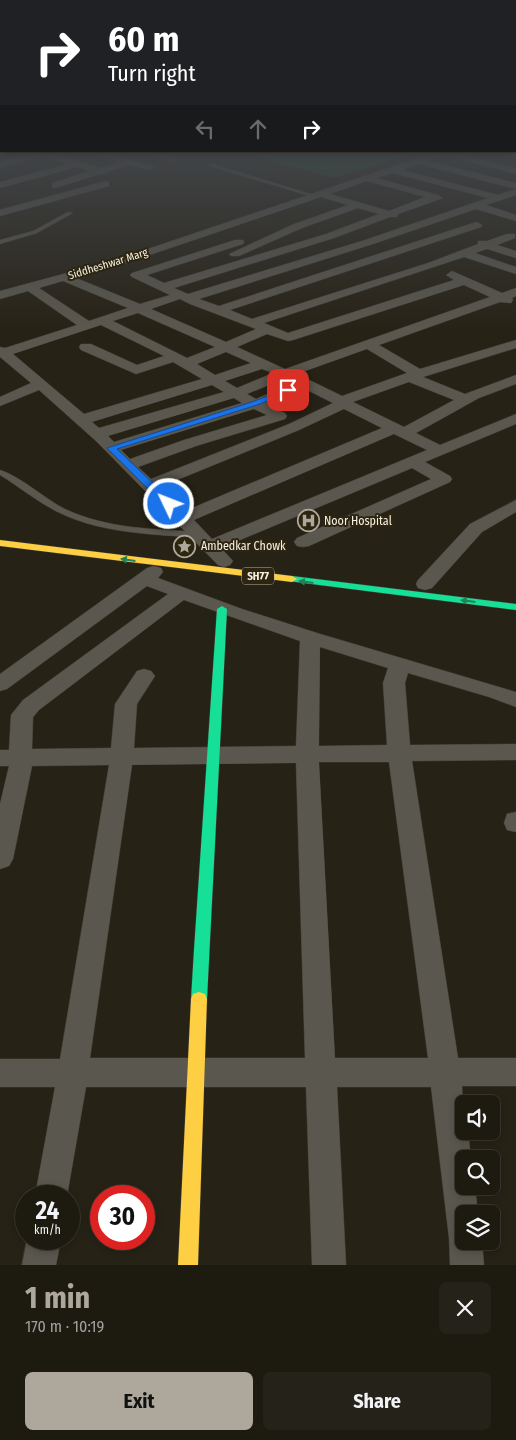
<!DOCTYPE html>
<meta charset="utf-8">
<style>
:root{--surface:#1d1a10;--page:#252319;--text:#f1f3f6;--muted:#a0a19f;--line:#3b3830;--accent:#ada89b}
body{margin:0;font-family:"Fira Sans Condensed",sans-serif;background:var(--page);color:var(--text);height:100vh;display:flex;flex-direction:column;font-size:19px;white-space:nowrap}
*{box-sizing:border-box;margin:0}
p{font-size:16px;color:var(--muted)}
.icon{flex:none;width:28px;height:28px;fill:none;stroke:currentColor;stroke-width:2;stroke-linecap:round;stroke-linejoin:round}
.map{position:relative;height:1265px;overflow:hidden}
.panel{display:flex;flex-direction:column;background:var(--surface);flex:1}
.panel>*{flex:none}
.guide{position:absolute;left:0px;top:0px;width:516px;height:152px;box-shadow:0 2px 8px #0003,0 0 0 1px var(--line);background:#202124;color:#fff;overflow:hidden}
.buttons{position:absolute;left:455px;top:1095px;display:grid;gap:10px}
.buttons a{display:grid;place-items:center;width:45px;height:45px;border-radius:8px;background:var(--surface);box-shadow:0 2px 8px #0003,0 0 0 1px var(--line);font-size:25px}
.speed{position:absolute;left:15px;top:1185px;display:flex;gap:10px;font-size:25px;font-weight:700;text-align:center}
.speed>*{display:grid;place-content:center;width:65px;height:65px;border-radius:50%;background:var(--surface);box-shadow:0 2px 8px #0003,0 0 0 1px var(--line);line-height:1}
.speed small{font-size:12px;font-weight:400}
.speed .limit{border:8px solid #d22;background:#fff;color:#111}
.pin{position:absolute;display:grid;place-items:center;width:42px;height:42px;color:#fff;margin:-21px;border-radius:10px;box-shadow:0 2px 8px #0006}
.me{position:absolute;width:55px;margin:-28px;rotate:313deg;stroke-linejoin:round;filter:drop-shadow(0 0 4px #0008)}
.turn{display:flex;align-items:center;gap:18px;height:105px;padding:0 25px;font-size:22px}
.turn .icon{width:65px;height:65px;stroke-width:2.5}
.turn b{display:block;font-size:35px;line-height:42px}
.lanes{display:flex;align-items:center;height:48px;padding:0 25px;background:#0003;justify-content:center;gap:25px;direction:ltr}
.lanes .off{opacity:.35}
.round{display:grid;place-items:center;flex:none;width:52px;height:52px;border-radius:8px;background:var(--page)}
.overview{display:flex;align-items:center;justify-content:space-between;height:85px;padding:0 25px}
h1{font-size:30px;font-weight:700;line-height:38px;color:var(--accent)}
.primary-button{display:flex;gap:10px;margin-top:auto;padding:10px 25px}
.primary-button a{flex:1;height:58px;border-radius:8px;background:var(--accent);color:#111;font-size:20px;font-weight:700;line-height:58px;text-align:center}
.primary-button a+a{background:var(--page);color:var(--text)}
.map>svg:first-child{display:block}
</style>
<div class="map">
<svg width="516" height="1265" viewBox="0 0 516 1265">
<rect width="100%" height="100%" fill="#272216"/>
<path fill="#175432" d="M242,153H416L334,178Z"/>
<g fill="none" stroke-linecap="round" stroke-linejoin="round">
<defs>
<path id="lane" d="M209,164H213L317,196L313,197L209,166Z
M68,212L73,213L37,233L0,244V240L33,231Z
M0,470C20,476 45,499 65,509C107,529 155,529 200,532L204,535L200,538C154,534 105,534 62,514C40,504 21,488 0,475Z"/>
<path id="street" d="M33,153H52L100,168L120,162L92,153H107L155,167L150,170L130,165L107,172L106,174H100L55,188L52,187V183L90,171L77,167L0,188V182L68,164L43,156L0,168V162Z
M143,153H158L180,160L175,163Z
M433,153H457L516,168V174L444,155L428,161L516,183V189L419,164L402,170L498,195L516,189V195L486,205L516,215V221L476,209L373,244L199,299L219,306L473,223L477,222L482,225L481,227L230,310L252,319L428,263L478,244V241H487L507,234H515V238L497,245L516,251V258L487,249L475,253L516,267V274L464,257L264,323L288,333L454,280L446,275L452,271L502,293L516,288V296L512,298L513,300L511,303L500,302L379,345L420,369L516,340V348L423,377L465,394L516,375V384L479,398L416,433L440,445L516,414V424L425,462L450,476L452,479L450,482L309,546L303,547L297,546L294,542L297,538L431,479L412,468L221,548L233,561L230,565L224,567L218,565L96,441L39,390L0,406V397L31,383L0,357V347L5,348L77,325L28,291L0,299V291L115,260ZM393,173L488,198L365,240L188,294L174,288L334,238L390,217H397L398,214L443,198L438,195L377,178ZM367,181L425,197L389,211L330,194ZM321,197L348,205L294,224L229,254L231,256H239L302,228L358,208L379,214L326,234L164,283L147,275L243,244L244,242L243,240H235L132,273L130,275L132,277L170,295L140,304L76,278L123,264ZM63,281L128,308L89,321L39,288ZM464,285L490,297L285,369L237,347L267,334L288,341L293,340ZM180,299L190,304L256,329L226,342L151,309ZM138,313L215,347L187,358L113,321ZM101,325L164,356L137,365L91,344H81L79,347L81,350L136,374L173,362L202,379L84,414L13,354ZM367,349L407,373L342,396L297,374ZM226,352L251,363L215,375L197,364ZM262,369L273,373L237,388L225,381ZM284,379L293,383L256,399L247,394ZM409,382L454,400L404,427L353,402ZM212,385L224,392L99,428L92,422ZM305,389L333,403L289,424L151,479L138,467L196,446L285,419L287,416L285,413L267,404ZM234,398L242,403L114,442L108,436ZM254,409L267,415L184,440L130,459L121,450ZM344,409L382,428L185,511L160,487L299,430ZM394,434L427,450L212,539L194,520Z
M499,153H516V159L500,155Z
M106,181L109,182V186L0,216V210Z
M516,500V512L482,532L432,588L425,590L418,588L416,584L418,580L470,524Z
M154,566L161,568L163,572L158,578L242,609L317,633L516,692V707L489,697L408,673L405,683L410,745L516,744V760L412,761L458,1058H516V1086H462L464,1131H468L471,1159H464V1186H475L478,1214H464V1241H482L484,1265H450L449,1238L431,1087H337L346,1265H312L306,1087H86L67,1196H35L55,1087H0V1059H60L109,765L32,766L13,859L9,866L0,869V804L9,766H0V750H9L11,715L23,700L168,594L147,586L7,689L0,691V674L147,568ZM184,600L300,641L296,746L134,748L137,704L155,676L151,671L144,669L137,671L115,704L111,748L32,749L33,717L39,710ZM320,647L388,668L383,683L387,745L319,746ZM319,762H389L428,1058H335ZM296,763L305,1058H90L132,765Z
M516,812V832L507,830L504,823L507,814Z
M27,1239H61L56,1265H22Z"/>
<path id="fast" d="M292,576L516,604V610L288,581L287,579L288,577Z
M222,606L227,609L207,999L205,1004L199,1006L193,1004L191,999L194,950L217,609Z"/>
<path id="slow" d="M0,540L292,576L297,579L292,582L0,546Z
M199,992L205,994L207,999L198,1265H178L191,999L193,994Z"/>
</defs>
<use href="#lane" stroke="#413c34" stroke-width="1"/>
<use href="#street" stroke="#413c34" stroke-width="1"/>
<use href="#fast" stroke="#413c34" stroke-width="1"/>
<use href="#slow" stroke="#413c34" stroke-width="1"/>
<use href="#lane" fill="#5a574e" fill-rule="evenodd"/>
<use href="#street" fill="#5a574e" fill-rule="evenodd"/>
<use href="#fast" fill="#16e098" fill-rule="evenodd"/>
<use href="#slow" fill="#ffcf43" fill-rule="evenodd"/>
</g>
<defs><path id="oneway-solid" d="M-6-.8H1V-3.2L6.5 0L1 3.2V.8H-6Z" transform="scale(1.25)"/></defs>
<g fill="#228254">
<use href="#oneway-solid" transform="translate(128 560) rotate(-172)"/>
<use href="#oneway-solid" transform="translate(306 582) rotate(-173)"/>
<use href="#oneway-solid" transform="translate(468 601) rotate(-173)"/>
</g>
<linearGradient id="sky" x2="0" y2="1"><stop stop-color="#15130c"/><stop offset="0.46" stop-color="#414447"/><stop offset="1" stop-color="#414447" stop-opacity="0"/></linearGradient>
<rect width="516" height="330" fill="url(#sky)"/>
<path fill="#1a73e8" stroke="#114b97" d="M288,388L292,390L291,392L257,405L117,449L173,502V507H166L107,448L252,402Z"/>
<defs>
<symbol id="hospital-ring" viewBox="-11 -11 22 22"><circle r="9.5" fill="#2d2510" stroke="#ada89b" stroke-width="1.5"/><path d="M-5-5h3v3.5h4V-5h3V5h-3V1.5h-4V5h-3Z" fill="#ada89b"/></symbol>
<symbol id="sight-ring" viewBox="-11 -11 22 22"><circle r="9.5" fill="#2d2510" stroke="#ada89b" stroke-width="1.5"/><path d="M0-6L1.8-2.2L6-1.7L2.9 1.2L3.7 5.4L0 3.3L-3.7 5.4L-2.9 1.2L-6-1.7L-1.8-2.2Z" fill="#ada89b"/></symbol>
</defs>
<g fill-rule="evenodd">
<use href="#hospital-ring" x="296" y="508" width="25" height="25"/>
<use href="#sight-ring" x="172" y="534" width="25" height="25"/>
</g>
<g text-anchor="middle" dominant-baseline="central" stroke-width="4" stroke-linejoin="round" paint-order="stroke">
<g font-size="11" fill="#f5f0e3" stroke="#2d2510">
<text transform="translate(108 264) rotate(-17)">Siddheshwar Marg</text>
</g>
<rect fill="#2d2510" stroke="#b9b3a4" stroke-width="1" x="242" y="567.5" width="32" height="17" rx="4"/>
<g font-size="11" font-weight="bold" fill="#f5f0e3">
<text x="258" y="576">SH77</text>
</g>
<g font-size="12" fill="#f5f0e3" stroke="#2d2510" text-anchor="start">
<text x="324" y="521">Noor Hospital</text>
<text x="201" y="546">Ambedkar Chowk</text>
</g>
</g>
</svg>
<div class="buttons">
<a><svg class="icon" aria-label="sound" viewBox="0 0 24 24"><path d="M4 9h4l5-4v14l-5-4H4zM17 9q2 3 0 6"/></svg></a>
<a><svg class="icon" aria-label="search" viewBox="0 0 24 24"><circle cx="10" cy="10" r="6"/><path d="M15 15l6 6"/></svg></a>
<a><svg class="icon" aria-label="layers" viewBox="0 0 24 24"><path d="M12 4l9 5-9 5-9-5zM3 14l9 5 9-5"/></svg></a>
</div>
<div class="speed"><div>24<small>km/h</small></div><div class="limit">30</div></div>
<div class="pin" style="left:288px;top:390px;background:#d93025"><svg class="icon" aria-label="arrive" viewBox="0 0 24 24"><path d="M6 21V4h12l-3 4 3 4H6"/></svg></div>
<svg class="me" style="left:169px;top:504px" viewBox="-20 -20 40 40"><circle r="17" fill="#1a73e8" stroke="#fff" stroke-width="3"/><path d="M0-11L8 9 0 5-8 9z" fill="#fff"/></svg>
<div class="guide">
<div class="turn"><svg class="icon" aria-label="right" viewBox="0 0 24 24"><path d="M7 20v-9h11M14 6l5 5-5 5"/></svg><div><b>60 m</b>Turn right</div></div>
<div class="lanes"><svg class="icon off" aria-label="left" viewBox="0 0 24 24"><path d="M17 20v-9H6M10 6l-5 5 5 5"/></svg><svg class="icon off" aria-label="ahead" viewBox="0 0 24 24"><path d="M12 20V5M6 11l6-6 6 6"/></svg><svg class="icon" aria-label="right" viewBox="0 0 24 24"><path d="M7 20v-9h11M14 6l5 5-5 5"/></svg></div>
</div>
</div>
<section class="panel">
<div class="overview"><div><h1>1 min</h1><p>170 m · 10:19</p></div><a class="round"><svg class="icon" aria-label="close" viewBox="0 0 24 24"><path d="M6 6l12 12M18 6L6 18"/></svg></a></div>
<div class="primary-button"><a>Exit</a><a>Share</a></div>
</section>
